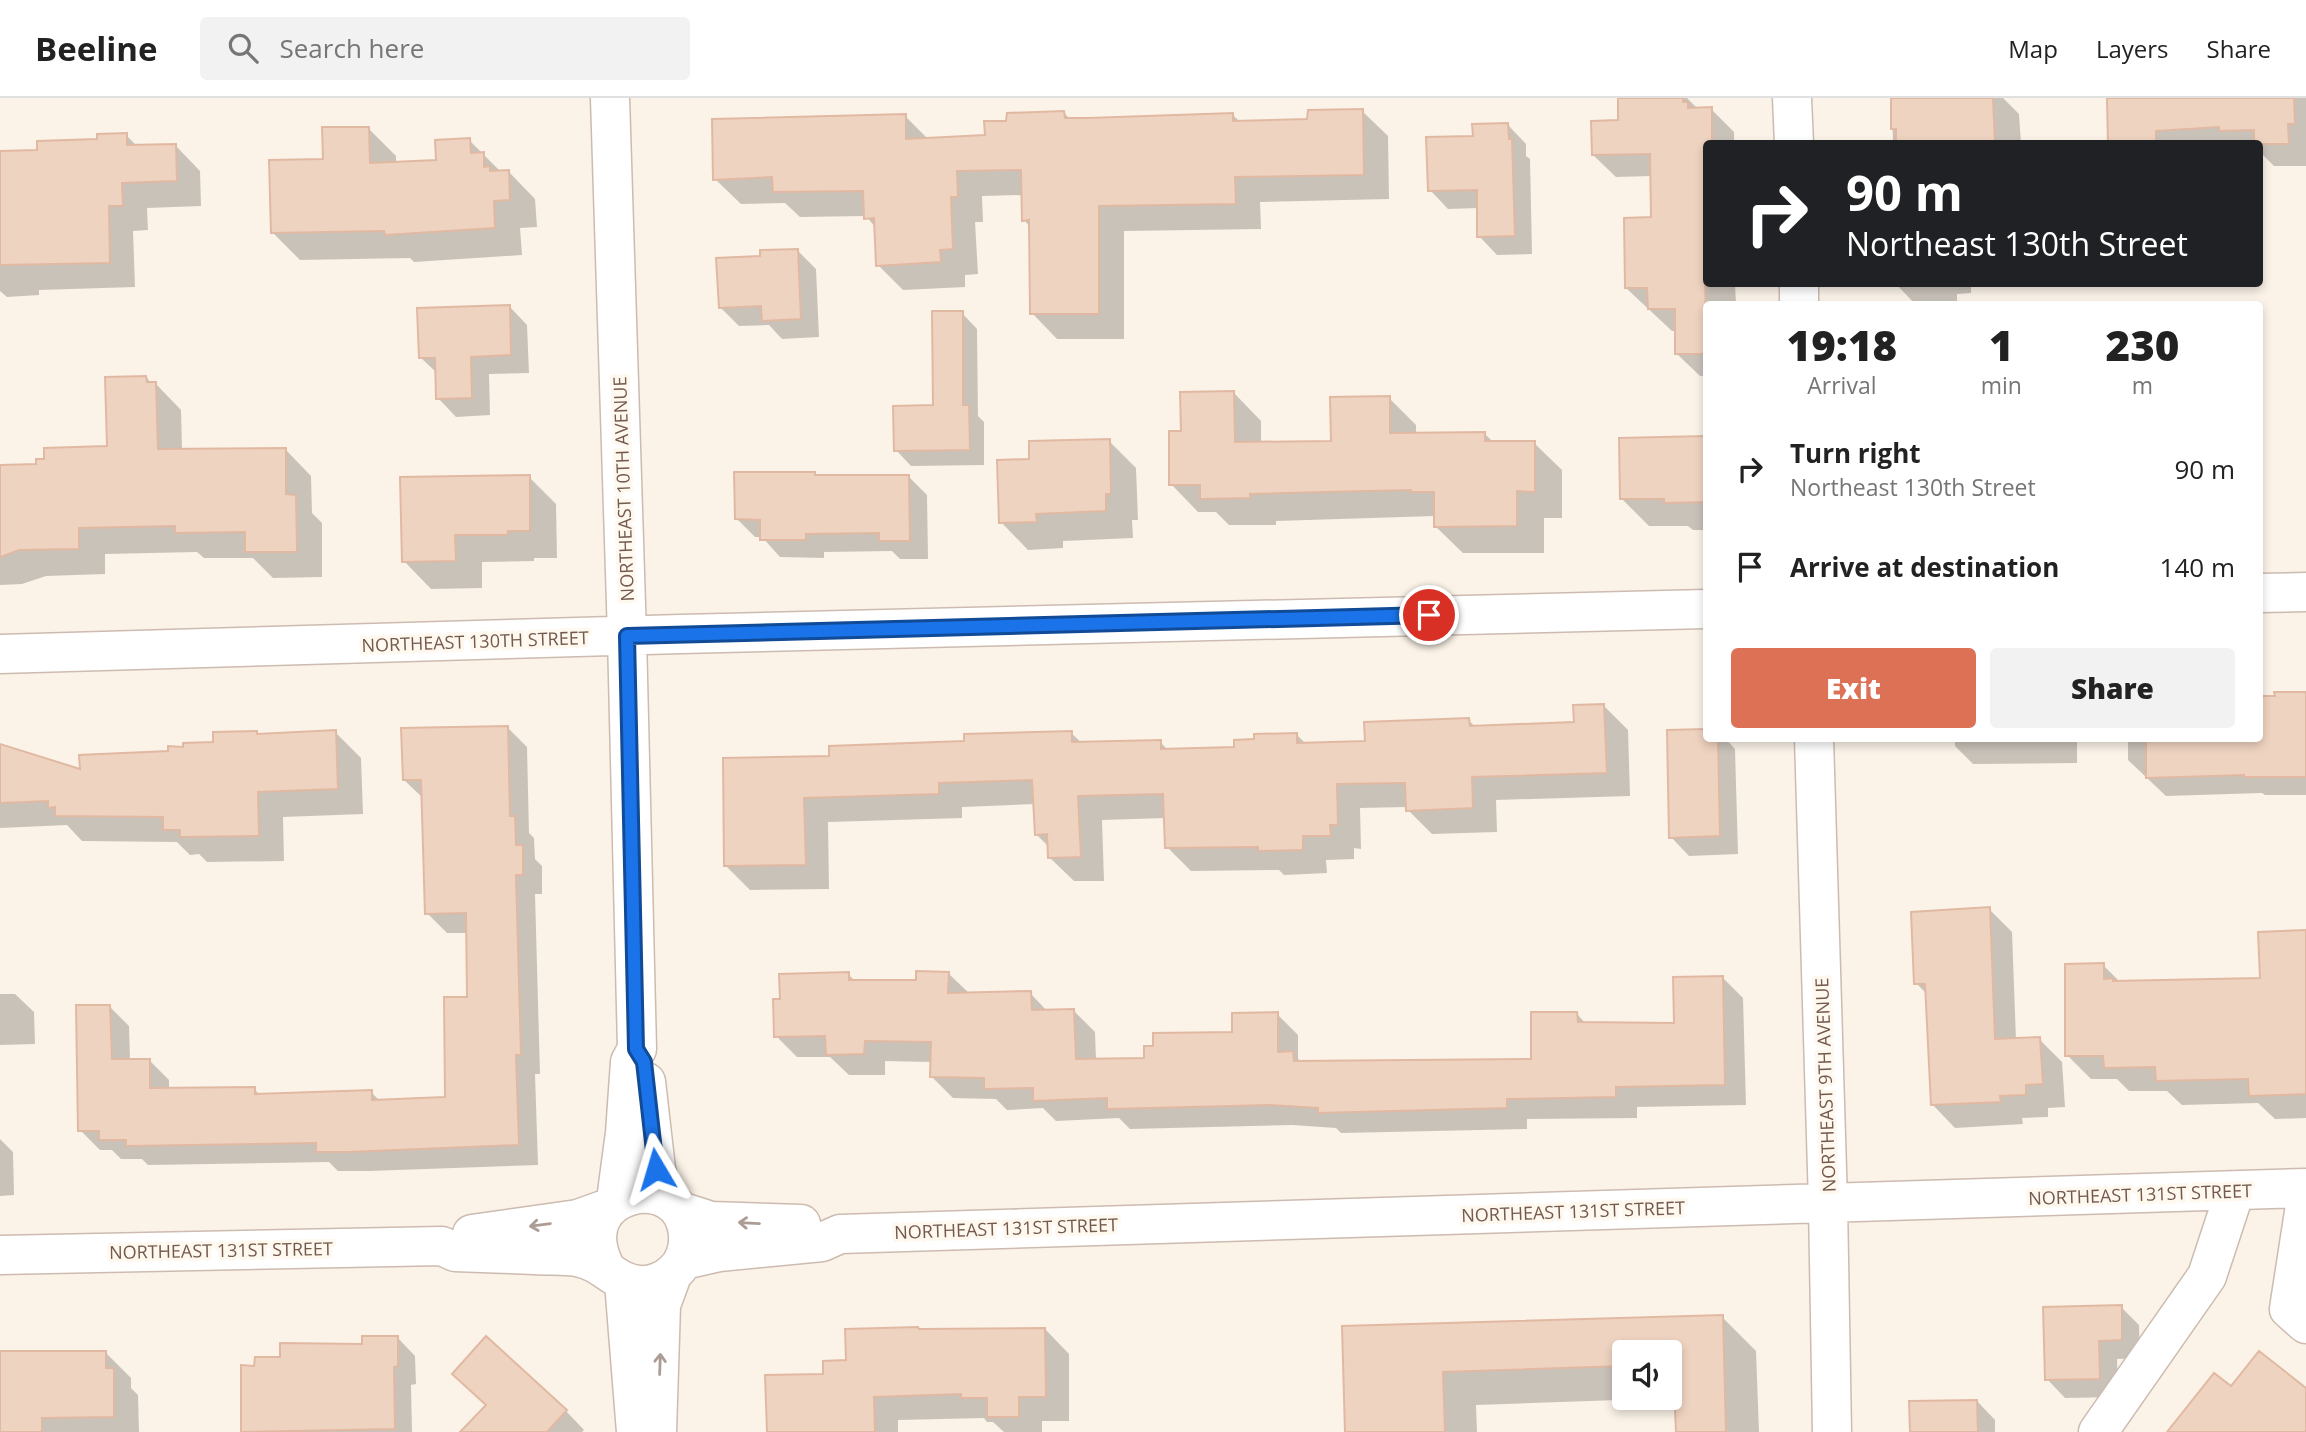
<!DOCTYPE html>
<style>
:root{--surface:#fff;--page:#f2f2f2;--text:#222;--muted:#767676;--line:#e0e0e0;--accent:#dd7155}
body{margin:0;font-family:"Open Sans",sans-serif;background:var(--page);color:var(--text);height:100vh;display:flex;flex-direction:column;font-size:26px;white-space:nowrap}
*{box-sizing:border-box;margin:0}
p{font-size:23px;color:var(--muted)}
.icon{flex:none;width:38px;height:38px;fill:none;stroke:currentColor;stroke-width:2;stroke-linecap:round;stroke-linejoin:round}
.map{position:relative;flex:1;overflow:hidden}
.panel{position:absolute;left:1703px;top:203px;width:560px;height:441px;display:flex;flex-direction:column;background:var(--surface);border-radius:7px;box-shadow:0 4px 10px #0003}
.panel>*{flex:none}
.guide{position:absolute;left:1703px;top:42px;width:560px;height:147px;border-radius:7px;box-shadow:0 4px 10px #0003;background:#202124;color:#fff;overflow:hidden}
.tools{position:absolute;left:1612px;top:1242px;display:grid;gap:14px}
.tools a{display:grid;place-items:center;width:70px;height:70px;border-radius:7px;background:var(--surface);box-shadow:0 4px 10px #0003;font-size:35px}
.pin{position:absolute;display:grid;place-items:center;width:60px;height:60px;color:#fff;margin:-30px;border:4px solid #fff;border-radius:50%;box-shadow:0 2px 7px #0007}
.me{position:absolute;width:77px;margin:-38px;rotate:353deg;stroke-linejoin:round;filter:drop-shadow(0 0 5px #0008)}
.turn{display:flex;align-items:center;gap:24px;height:147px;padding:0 28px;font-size:32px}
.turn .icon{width:91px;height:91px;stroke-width:2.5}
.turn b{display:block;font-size:49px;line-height:60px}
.eta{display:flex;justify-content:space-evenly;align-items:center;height:119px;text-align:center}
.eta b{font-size:42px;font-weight:800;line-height:49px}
.primary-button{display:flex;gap:14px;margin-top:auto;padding:14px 28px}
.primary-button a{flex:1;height:80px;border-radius:7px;background:var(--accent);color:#fff;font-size:28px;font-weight:800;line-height:80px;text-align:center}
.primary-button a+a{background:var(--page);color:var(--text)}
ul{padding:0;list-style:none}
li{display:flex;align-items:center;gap:21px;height:98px;padding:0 28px}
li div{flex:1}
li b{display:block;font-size:26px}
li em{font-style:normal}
header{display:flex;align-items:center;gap:42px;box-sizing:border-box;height:98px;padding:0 35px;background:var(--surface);border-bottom:2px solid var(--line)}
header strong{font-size:33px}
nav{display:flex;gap:38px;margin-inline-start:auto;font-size:24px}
.search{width:490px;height:63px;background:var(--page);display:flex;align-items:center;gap:18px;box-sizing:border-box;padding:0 24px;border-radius:7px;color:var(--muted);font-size:26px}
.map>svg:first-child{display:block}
</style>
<header>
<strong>Beeline</strong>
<div class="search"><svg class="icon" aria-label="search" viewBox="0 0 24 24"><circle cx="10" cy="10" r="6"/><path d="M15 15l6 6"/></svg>Search here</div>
<nav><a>Map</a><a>Layers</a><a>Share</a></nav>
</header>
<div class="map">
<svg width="2306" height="1334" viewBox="0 0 2306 1334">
<rect width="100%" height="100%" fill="#fbf3e8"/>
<path fill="#0003" fill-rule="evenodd" d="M1619,0H1687L1698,11H1711L1734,34V46H1706V186H1735L1736,206H1706V278H1700L1677,256V233H1672L1626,190L1653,121L1652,78L1616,79L1593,57L1620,24Z
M2003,0L2019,16L2021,46H1893L1892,1Z
M2109,0H2306V68H2274L2259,53V46H2109Z
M1362,13L1388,38L1389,101L1260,104L1261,131L1124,133V241H1057L1032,215L1031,130L1024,122L1023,97L982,98L983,124H975L978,176L965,177V189L903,192L878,167L876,130L866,118L800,119L785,105L741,106L715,81L905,18L928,41L986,39L1008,25L1064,15L1070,21L1232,16L1241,25L1309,22Z
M1508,27L1526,46V58L1530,61L1532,156L1497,157L1479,138L1478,110L1448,111L1430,92L1475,40Z
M369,31L396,58V66L438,63L469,42L501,74L508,73L535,101L537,129L520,130L522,157L414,164L410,160L300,162L272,134L325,62Z
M126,37L138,49L175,47L200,73L201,108L147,110L148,132L133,133L135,189L39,192V197L7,199L0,193V55L39,54Z
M797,152L816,171L819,239L782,241L769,227L739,228L721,210L762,160Z
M1896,186H1971V195L1957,196V206H1915Z
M509,208L527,227L529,275L489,276L490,317L456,319L438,300L437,275L421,260Z
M962,215L977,231L978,318L984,324V367L911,368L896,352L934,309Z
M146,279L152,286L155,285L181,312L182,352L285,351L311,378L312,415L322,425V479L273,480L253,460H204L197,454L105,456V476L46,478L22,486L0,487V368H38L109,350Z
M1234,295L1261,323V346L1332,345L1389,300L1416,327V336H1485L1494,345H1534L1562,372V420H1544V455H1463L1435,428V418L1276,423V427H1229L1216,414H1198L1171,386L1183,335Z
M1706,340V432H1693L1688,428H1649L1622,401L1620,342Z
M1109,343L1136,370L1138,422H1132L1133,440L1063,443V450L1028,452L1001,424L1031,363Z
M814,376L818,379H909L927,397L928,461H900L892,453L824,454V460L780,459L762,439H755L736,420Z
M529,379L556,406L557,460H534V463L482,464V490L431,491L404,463Z
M2306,596V697H2265L2262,695L2166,698L2128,662V640H2259Z
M1604,608L1628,632L1630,698L1496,702L1497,734L1432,736L1408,712L1407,709L1360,710L1361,751L1354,750V761L1326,762L1327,775L1284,777L1279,772L1191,773L1167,749L1166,720L1102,722L1104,783H1074L1049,759V749L1036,736L1035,706L962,709V720L828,724L829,791L750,792L726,768L831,660L1071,635L1082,645L1160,644L1168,652L1236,651L1297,637L1307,647L1366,645L1468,622L1477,630L1576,626Z
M507,629L527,649L529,735L534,740L535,761L542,768V796H535L540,976H535L538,1067L369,1073H338L329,1064L148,1067L142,1061H121L112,1052H100L80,1032L109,908L129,928L130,962H149L169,982V992L254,991L261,998L371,994L380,1003L447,1001L469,901L468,835H447L427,815L424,701L404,682Z
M1706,633V640H1725L1735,651L1738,756L1689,758L1671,739L1669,634Z
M335,634L361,660L363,716L283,719L284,763L207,764L199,756L190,757L177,744L82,743L67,727L0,730V647L81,674L185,650L215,646L256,635L260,638Z
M1955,640H2077V665L1973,666L1955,648Z
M1989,811L2012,834L2016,942L2039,941L2062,964L2065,1009L2048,1010V1019L2022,1020L2023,1026L1955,1030L1932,1006L1928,897L1916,885Z
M2306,834V1020L2275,1021L2258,1005L2182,1007L2167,993H2129L2117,981H2091L2067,957L2103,867L2121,885L2261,882Z
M848,876L856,884H918L949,876L970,896L1030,895L1048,914L1074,913L1095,934L1096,962L1146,961L1234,935L1277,916L1298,937V961L1302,964L1533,963L1577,916L1586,926L1676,927L1722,879L1743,900L1746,1007L1637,1009V1020L1527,1021V1031L1341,1035L1336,1030L1292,1027L1130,1031L1119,1020L1056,1023L1043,1010L1007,1012L996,1001L953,1000L932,979V964L885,963V977H849L830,959H797L776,938Z
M0,896H15L34,914L35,946L0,947Z
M0,1041L13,1054L14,1097L0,1098Z
M2121,1209L2139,1227L2140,1260L2117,1261L2118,1299L2065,1300L2047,1281Z
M1722,1219L1756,1253L1759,1334H1678L1677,1300L1476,1307L1477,1334H1347L1343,1230ZM1624,1255H1670V1300H1624Z
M1045,1231L1069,1256V1323H1042V1334H1004L993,1324H987L984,1320L898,1322V1334H769L825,1277L848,1264L920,1233Z
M397,1239L415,1258L416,1286L411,1287L412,1334H243V1269H256L282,1261L364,1248Z
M105,1254L131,1280V1290L138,1297L139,1334H0V1264Z
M1977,1303L1995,1322V1334H1910Z
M566,1313L584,1332L582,1334H477Z"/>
<path fill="#efd3c1" stroke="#e1b9a3" stroke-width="2" d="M1618,0H1683V4H1688V10L1712,9V46H1706V60H1704L1706,256H1675V211H1648L1647,190H1625L1624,120L1651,119L1650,56L1592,57L1591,23L1618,22Z
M1891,0H1993L1995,46H1896V31H1891Z
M2107,0H2294L2295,26H2288L2289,46H2254V32L2219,33V29L2156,33V46H2108Z
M1363,11L1364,77L1235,79L1236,106L1099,108V216H1030L1029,122L1022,123L1021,72L957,73L958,99H951L953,151L940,152L941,164L876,168L874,120L864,121L863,93L773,94L772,79L713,82L712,21L906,16V41L985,37L984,23H1006L1007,15L1064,13L1065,20H1088L1233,15V23L1307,21L1308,12Z
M1508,25L1509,41H1512L1515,138L1477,139V92L1428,93L1426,39L1473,38L1472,26Z
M322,29H369L370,65L436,62L435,42L470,40L471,55L484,54V69L490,68V73L509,72L510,102L494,103L495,130L385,137L384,133L271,135L269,62L323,61Z
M127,35V47L176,46L177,83L122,85L123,108H109L110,165L0,167V53L37,52V43L97,41V36Z
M798,151L801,221L762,223L761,208L719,210L716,160L760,158V152Z
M510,207L511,257L471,259L472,300L436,301L435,260H419L417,210Z
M932,213H963V307H969L970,352L894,353L893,308L933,307Z
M146,278L147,284H156L158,351L286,350V396L296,397L297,454H245V434L175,435V428L79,430V451L19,452L0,459V367L36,366V361H44V350L107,348L105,279Z
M1234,293L1235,344L1331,343L1330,299L1390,298V335L1485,334V343H1535V394L1517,393V428L1434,429V394H1411V392L1323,394L1250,396V400L1200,401V387H1169V333H1181L1180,294Z
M1706,338V404L1664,405V401H1620L1619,340Z
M1110,341L1111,396H1106V413L1036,416L1037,424L999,425L997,362L1029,361V343Z
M734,374H815V377H909L910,443H879V435L806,436V442H760V422L735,421Z
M530,377V433H508L507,437H455L456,463L402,464L400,379Z
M2274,594H2306V679H2244V677L2146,680V640H2259V598H2275Z
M1604,606L1607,675L1472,679L1473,710L1406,713L1405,685L1337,686L1338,727H1330L1331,738H1303V752L1258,753V749L1165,750L1163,696L1078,698L1081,759L1048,760L1047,736L1035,737L1032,682L939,685V696L804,700L806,767L724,768L723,660L829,658V648L964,643V636L1072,633V644L1161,642V651L1234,649V642L1254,641V636L1297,635V645L1365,643L1364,624L1469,620L1470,628L1574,624L1573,607Z
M508,628L510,718H515L516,747H523V777H516L521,957H516L519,1047L348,1054H316V1045L126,1048V1042H99V1033H78L76,907H110L112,961H150V990L255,989V996L372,992V1002L445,999L444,899H467L466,815L425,816L421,682H403L401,630Z
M1706,631V640H1718L1720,738L1669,740L1667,632Z
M336,632L338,691L258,694L259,738L180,739V732H163V719L55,718V709L48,710V703L0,705V646L80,671L79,657L168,653V648L183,649V645L213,644V634L257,633V636Z
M1990,809L1995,941L2040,939L2043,986L2026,987V997L2000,998L2001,1004L1931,1007L1925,886H1914L1911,814Z
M2306,832V996L2249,998L2248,981L2156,983L2155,969L2104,970L2103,958H2065V866L2104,865V881L2113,880V883L2260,880L2258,834Z
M916,873L949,874L948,895L1031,893L1032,912L1074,911L1076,961L1144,960V948H1153V935L1232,934V915L1278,914V954L1293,953L1294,963L1531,961V914H1577L1578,924L1674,925L1673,879L1723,878L1725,987L1616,989V999L1507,1001V1010L1318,1015V1010L1270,1007L1107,1011V1000L1033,1003V990L984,991V980L930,979L931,944L865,943L864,956L826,957L825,938L774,939L773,901H780L779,876L849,874V882H916Z
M2122,1207V1242L2099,1243L2100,1281L2045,1282L2043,1209Z
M1723,1217L1726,1334H1676L1673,1266H1670V1255H1624V1268L1443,1274L1445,1334H1345L1342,1228Z
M918,1229L919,1231L1045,1230L1046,1299H1019V1319H987V1300H961V1296L874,1299L875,1334H767L765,1277L823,1276V1263L846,1262L845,1231Z
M362,1238H398V1268L394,1269L395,1331L241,1334V1267L254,1268L255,1259H280V1245L362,1246Z
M486,1238L567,1312L547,1334H460L486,1307L452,1276Z
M0,1253H106V1270H114V1319L42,1320V1334H0Z
M2259,1253L2306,1290V1334H2167L2214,1275L2231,1288Z
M1977,1302L1978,1334H1910L1909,1303Z"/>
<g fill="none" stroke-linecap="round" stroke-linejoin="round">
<defs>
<path id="minor" d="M610,0L627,538L637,951L630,964L625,1035L616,1102
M1792,0L1794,46
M1799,186V206
M2259,495L2306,494
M0,556L681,536L1706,511
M1814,640L1828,1105L1832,1334
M646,984L656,1071L662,1099
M2306,1101L2289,1211L2306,1226
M680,1113L711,1123L801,1126
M472,1136L578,1121L606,1111
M0,1157L442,1148L455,1154C482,1155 508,1156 535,1157C549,1158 564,1157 577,1159C605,1164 614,1185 639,1187C651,1188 665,1183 673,1175C684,1166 689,1151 688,1137C684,1068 566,1091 605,1169
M684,1162L719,1154L822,1144L840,1136L2306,1090
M624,1184L636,1334
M657,1334L661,1207L672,1177
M2098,1334L2207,1178L2235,1093"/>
</defs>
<use href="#minor" stroke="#cdbbaf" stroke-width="41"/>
<use href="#minor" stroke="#fff" stroke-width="38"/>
</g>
<defs><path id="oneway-shaft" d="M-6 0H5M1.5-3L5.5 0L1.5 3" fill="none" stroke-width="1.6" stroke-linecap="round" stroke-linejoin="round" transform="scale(1.75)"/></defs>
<g stroke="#ac9c94">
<use href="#oneway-shaft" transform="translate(749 1125) rotate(-177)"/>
<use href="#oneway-shaft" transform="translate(540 1127) rotate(172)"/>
<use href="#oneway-shaft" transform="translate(660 1266) rotate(-88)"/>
</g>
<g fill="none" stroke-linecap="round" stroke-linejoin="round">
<defs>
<path id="route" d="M656,1071L644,964L636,951L627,538L1429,517"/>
</defs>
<use href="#route" stroke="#114b97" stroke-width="18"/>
<use href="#route" stroke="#1a73e8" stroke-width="12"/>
</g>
<g text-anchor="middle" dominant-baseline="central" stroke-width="7" stroke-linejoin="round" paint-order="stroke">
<g font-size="18" fill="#745a4d" stroke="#fef8ee">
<text transform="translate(623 391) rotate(-92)">NORTHEAST 10TH AVENUE</text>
<text transform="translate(475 543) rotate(-2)">NORTHEAST 130TH STREET</text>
<text transform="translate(1825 987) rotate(-92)">NORTHEAST 9TH AVENUE</text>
<text transform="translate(2140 1096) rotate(-2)">NORTHEAST 131ST STREET</text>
<text transform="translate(1573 1113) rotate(-2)">NORTHEAST 131ST STREET</text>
<text transform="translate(1006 1130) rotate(-2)">NORTHEAST 131ST STREET</text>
<text transform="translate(221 1152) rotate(-1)">NORTHEAST 131ST STREET</text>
</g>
</g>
</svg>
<div class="tools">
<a><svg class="icon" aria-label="sound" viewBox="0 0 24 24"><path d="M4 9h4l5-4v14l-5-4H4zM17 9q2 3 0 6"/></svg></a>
</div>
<div class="pin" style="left:1429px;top:517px;background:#d93025"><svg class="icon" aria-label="arrive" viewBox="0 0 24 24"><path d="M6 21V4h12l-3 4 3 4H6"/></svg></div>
<svg class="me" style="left:656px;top:1071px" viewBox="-20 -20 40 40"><path d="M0-17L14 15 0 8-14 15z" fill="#1a73e8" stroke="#fff" stroke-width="4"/></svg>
<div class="guide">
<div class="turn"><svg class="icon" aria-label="right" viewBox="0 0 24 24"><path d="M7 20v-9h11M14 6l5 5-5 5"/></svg><div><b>90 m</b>Northeast 130th Street</div></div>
</div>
<section class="panel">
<div class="eta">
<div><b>19:18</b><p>Arrival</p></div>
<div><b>1</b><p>min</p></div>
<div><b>230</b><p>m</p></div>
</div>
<ul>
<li><svg class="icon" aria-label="right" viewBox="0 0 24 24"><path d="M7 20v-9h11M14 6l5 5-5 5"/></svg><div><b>Turn right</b><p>Northeast 130th Street</p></div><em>90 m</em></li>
<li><svg class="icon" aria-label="arrive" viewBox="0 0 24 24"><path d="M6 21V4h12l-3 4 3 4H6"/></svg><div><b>Arrive at destination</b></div><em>140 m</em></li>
</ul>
<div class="primary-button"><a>Exit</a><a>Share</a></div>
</section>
</div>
